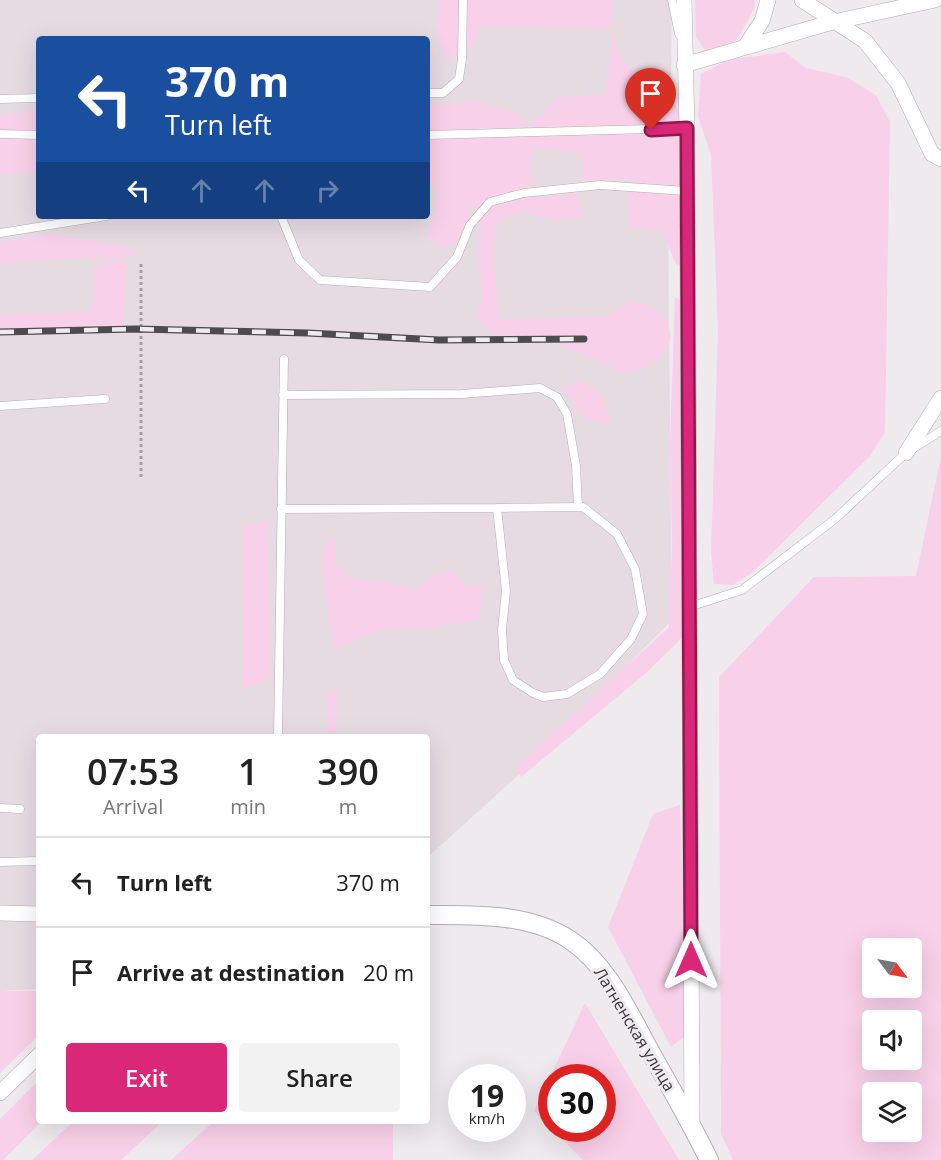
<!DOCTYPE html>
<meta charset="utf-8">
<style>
:root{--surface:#fff;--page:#f2f2f2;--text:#222;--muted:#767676;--line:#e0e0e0;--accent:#db2777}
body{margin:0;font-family:"Open Sans",sans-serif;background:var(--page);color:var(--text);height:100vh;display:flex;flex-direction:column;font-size:22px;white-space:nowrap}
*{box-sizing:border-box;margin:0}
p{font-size:20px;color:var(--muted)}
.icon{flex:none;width:33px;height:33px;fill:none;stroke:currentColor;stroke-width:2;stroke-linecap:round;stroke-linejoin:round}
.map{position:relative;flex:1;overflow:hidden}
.drawer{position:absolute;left:36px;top:734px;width:394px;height:390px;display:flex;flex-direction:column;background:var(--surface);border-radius:6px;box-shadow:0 6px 24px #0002}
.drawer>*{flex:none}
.guide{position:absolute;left:36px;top:36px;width:394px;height:183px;border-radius:6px;box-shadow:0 6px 24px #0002;background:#1a4fa0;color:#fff;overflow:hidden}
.needle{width:39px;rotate:122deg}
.fabs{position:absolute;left:862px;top:938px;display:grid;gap:12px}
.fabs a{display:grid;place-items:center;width:60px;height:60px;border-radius:6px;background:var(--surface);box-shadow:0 6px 24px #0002;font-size:30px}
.speed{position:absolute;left:448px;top:1064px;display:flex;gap:12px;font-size:30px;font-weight:700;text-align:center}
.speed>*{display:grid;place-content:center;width:78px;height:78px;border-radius:50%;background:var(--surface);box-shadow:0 6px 24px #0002;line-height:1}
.speed small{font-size:15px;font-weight:400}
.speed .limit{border:9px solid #d22;background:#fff;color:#111}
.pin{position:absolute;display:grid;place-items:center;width:51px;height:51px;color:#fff;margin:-62px -26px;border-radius:50% 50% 50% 0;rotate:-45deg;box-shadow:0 0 6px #0007}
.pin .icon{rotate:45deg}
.me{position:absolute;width:66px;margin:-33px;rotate:0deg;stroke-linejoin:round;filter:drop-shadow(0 0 4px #0008)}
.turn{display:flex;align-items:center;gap:21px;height:126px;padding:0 30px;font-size:27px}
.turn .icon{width:78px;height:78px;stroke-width:2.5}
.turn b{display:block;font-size:42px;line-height:51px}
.lanes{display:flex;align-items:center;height:57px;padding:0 30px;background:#0003;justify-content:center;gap:30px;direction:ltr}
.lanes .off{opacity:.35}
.eta{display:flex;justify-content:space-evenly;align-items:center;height:102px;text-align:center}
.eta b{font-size:36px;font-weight:600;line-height:42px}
.button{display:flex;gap:12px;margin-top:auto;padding:12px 30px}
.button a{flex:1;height:69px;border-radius:6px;background:var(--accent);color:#fff;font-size:24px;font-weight:600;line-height:69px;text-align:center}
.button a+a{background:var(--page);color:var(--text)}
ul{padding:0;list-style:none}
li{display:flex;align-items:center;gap:18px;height:90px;padding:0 30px;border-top:2px solid var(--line)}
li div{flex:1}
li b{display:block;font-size:22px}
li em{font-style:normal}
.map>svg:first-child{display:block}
</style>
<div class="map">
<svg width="941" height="1160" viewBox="0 0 941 1160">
<rect width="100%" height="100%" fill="#efeaed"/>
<path fill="#e7dbe2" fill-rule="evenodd" d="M0,0H672L671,80L667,116L672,620L525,769L428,857V736H39V989L0,991ZM39,39H428V216H39Z"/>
<path fill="#f9d0e9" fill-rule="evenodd" d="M438,0H613L611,28L478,27L474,46L447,60L436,34Z
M695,0H755L754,9L736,41L705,51L696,37Z
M612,33L624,63L645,86L666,96L677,107L683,123L685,266L676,264L662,231L630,228L628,203L630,179L582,180L583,157L577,151L531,149L530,188L509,201L576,193L583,217L556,220L521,212L497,222C491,254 496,287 500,320L605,317L631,302C638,304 648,305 654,309C660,312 664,317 667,323C680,352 649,368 625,374L546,337L492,335L478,319L482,296L478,246L482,214L470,205L467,212L474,235L442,248L427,237L438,196L428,181V106L477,101L521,115L528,135L531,126L559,97L606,95Z
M785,52L806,68L846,77L876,95L890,122L885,432L871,455L753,572L733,585L714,584L711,553L718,331L711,155L698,116L701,74L728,60Z
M39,110V171L0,174V115Z
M49,234L126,246L135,254L124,258H74L0,264V242Z
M118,260L126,264L123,329L0,332V314L90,312L95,297V264Z
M675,297L682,301L685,635L646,673L521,777L515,768L669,627L672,549L670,442Z
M577,381L597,389L610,418L608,424L586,420L565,390Z
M941,456V1160H733L721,1134L719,677L814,577L916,576ZM873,948H912V987H873ZM873,1020H912V1059H873ZM873,1092H912V1131H873Z
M267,521L269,680L242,690V526Z
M332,538L336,543L335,562L347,577L416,588L431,577L451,570L469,587L483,583L479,620L432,628L380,630L334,649L324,589L321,549Z
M337,690L336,732H326L328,692Z
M680,805L687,1035L671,1047L608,927L653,814Z
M0,991H39V1035L0,1073Z
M585,1003L679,1160H583L534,1111ZM552,1077H603V1128H552Z
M39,1080V1120L42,1121L3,1160H0V1119Z
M75,1120H163V1121L121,1160H32Z
M215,1120L393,1121V1160H171Z"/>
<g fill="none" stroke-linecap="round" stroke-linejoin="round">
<defs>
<path id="service" d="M672,0L679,34
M428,93H443L459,79L462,59L463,0
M0,99L39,98
M0,134L39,135
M428,135L687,128
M281,216L299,260L320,280L430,287L457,257L470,225L490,202L524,193L600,185L686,191
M0,233L106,216
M283,395L462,394L540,388L557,397L567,414L576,466L578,507
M0,406L105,399
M281,509L497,508L583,507L617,534L635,569L643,614L631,639L600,674L567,694L543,697L533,693L513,680L504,660L502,630L506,591L497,508
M689,607L742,590L835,519L906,453L941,431
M278,736L284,359
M0,808L20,809
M0,862L39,861"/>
<path id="minor" d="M684,0L687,128L692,1125
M802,0L865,41L898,83L932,154L941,159
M745,47L762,21L768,0
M684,65L829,23L935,0
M906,453L941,398
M0,913L39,914
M0,1093L39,1055"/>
<path id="tertiary" d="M428,915C474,915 530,913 570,940C608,965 629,1013 650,1051C670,1087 691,1123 709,1160"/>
</defs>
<use href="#service" stroke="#b3aeb1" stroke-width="9"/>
<use href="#minor" stroke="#b3aeb1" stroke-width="16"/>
<use href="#tertiary" stroke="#b3aeb1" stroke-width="20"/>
<path stroke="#a39fa1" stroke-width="3" stroke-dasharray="3 3" stroke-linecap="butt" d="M141,264V477"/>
<use href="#service" stroke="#fff" stroke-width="8"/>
<use href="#minor" stroke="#fff" stroke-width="15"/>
<use href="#tertiary" stroke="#fff" stroke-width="18"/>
<defs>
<path id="rail" d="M0,332L136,329L308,333L439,340L584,339"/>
</defs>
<use href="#rail" stroke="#4d4b4c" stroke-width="7"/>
<use href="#rail" stroke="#efeaed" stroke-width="4.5" stroke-dasharray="14" stroke-linecap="butt"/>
</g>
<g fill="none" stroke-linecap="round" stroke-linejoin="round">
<defs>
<path id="route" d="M651,130L687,128L691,960"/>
</defs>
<use href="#route" stroke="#8e194d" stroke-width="15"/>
<use href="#route" stroke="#db2777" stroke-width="10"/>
</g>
<g text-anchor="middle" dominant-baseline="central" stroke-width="6" stroke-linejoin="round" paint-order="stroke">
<g font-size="16" fill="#393738" stroke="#efeaed">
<text transform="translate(635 1029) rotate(59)">Латненская улица</text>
</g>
</g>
</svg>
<div class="fabs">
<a><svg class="needle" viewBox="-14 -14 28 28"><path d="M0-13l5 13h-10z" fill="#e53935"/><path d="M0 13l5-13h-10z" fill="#767676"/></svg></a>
<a><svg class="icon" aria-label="sound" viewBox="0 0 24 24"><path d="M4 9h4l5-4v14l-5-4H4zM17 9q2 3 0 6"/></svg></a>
<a><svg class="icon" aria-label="layers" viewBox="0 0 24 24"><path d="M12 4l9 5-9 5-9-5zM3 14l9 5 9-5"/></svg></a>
</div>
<div class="speed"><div>19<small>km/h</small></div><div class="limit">30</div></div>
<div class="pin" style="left:651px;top:130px;background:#d93025"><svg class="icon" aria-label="arrive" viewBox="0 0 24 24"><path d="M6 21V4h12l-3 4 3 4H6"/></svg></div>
<svg class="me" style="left:691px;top:960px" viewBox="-20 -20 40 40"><path d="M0-17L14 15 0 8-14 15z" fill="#db2777" stroke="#fff" stroke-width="4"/></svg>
<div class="guide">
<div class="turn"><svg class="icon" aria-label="left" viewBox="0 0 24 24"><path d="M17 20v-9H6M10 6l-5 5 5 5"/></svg><div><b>370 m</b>Turn left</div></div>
<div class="lanes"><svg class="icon" aria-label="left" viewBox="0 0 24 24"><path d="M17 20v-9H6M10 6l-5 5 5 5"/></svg><svg class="icon off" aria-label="ahead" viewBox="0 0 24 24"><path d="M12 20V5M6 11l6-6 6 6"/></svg><svg class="icon off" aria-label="ahead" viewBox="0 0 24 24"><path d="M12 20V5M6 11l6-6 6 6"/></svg><svg class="icon off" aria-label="right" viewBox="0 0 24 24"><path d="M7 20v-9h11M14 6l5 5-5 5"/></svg></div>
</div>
<section class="drawer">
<div class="eta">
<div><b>07:53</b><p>Arrival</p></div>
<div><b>1</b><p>min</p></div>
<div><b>390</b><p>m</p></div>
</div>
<ul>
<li><svg class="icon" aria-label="left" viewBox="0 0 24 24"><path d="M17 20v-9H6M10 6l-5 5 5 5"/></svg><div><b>Turn left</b></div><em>370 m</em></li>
<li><svg class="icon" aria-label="arrive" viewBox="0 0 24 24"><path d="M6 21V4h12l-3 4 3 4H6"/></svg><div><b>Arrive at destination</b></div><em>20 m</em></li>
</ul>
<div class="button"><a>Exit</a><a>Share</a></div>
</section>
</div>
